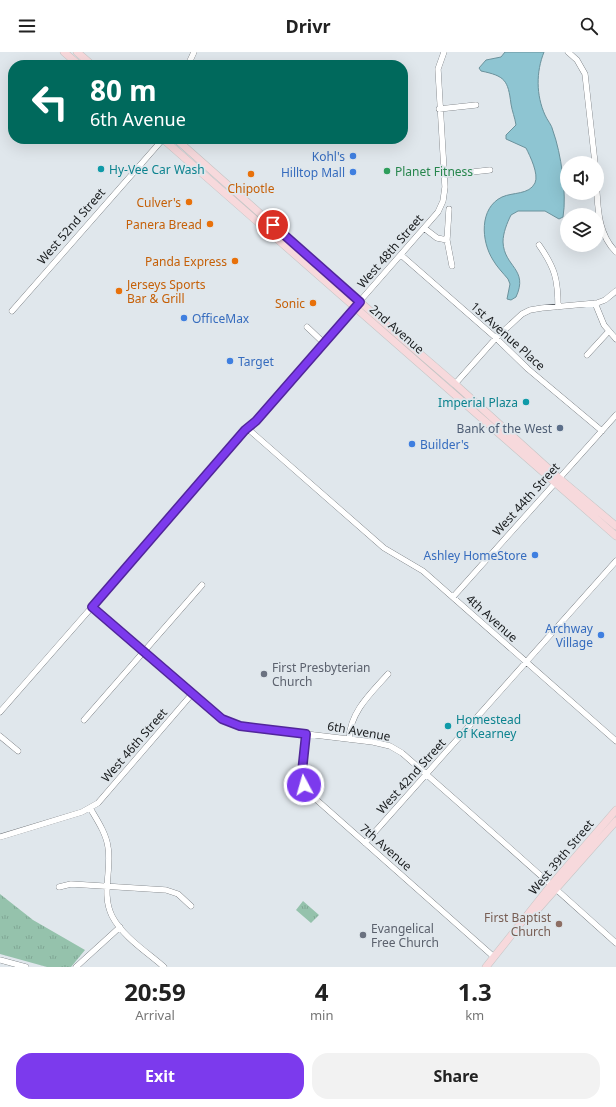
<!DOCTYPE html>
<style>
:root{--surface:#fff;--page:#f2f2f2;--text:#222;--muted:#767676;--accent:#7c3aed}
body{margin:0;font-family:"Noto Sans",sans-serif;background:var(--page);color:var(--text);height:100vh;display:flex;flex-direction:column;font-size:15px;white-space:nowrap}
*{box-sizing:border-box;margin:0}
p{font-size:13px;color:var(--muted)}
.icon{flex:none;width:22px;height:22px;fill:none;stroke:currentColor;stroke-width:2;stroke-linecap:round;stroke-linejoin:round}
.map{position:relative;height:915px;overflow:hidden}
.sheet{display:flex;flex-direction:column;background:var(--surface);flex:1}
.sheet>*{flex:none}
.hud{position:absolute;left:8px;top:8px;width:400px;height:84px;border-radius:16px;box-shadow:0 4px 16px #0002;background:#00695c;color:#fff;overflow:hidden}
.controls{position:absolute;left:560px;top:104px;display:grid;gap:8px}
.controls a{display:grid;place-items:center;width:44px;height:44px;border-radius:50%;background:var(--surface);box-shadow:0 4px 16px #0002;font-size:20px}
.pin{position:absolute;display:grid;place-items:center;width:34px;height:34px;color:#fff;margin:-17px;border:2px solid #fff;border-radius:50%;box-shadow:0 1px 4px #0007}
.me{position:absolute;width:44px;margin:-22px;rotate:354deg;stroke-linejoin:round;filter:drop-shadow(0 0 3px #0008)}
.turn{display:flex;align-items:center;gap:14px;height:84px;padding:0 16px;font-size:18px}
.turn .icon{width:52px;height:52px;stroke-width:2.5}
.turn b{display:block;font-size:28px;line-height:34px}
.eta{display:flex;justify-content:space-evenly;align-items:center;height:68px;text-align:center}
.eta b{font-size:24px;font-weight:700;line-height:28px}
.cta{display:flex;gap:8px;margin-top:auto;padding:8px 16px}
.cta a{flex:1;height:46px;border-radius:16px;background:var(--accent);color:#fff;font-size:16px;font-weight:700;line-height:46px;text-align:center}
.cta a+a{background:var(--page);color:var(--text)}
header{display:flex;justify-content:space-between;align-items:center;height:52px;padding:0 16px;background:var(--surface);font-size:18px;font-weight:700}
.map>svg:first-child{display:block}
</style>
<header><svg class="icon" aria-label="menu" viewBox="0 0 24 24"><path d="M4 6h16M4 12h16M4 18h16"/></svg>Drivr<svg class="icon" aria-label="search" viewBox="0 0 24 24"><circle cx="10" cy="10" r="6"/><path d="M15 15l6 6"/></svg></header>
<div class="map">
<svg width="616" height="915" viewBox="0 0 616 915">
<defs>
<pattern id="park-tufts" width="24" height="20" patternUnits="userSpaceOnUse"><rect width="24" height="20" fill="#95c2ac"/><path d="M3 7l-1-3M5 7V3M7 7l1-3M15 17l-1-3M17 17v-4M19 17l1-3" fill="none" stroke="#80a694"/></pattern>
</defs>
<rect width="100%" height="100%" fill="#e0e7ec"/>
<path fill="url(#park-tufts)" d="M0,842L33,868L85,898L71,915H47L0,902Z
M303,849L319,863L311,871L296,858Z"/>
<path fill="#8ec5d2" stroke="#6b929c" d="M505,0H544C536,20 536,43 545,63C547,68 552,73 553,79C561,101 567,142 563,165L559,167L545,159H518L511,163C507,171 503,181 503,190C504,215 529,217 516,245L511,248L507,247L510,232L508,227C503,221 497,215 493,208C481,189 479,156 502,145C513,140 529,143 535,131C539,122 530,104 526,96L506,87V83L516,73C515,66 512,59 511,52C508,28 505,24 481,19L479,16L486,8L501,5Z"/>
<g fill="none" stroke-linecap="round" stroke-linejoin="round">
<defs>
<path id="minor" d="M568,0L577,8L585,22L595,111
M188,13L194,0
M439,57L476,53
M444,123L490,118
M597,141C598,162 600,184 616,200
M449,157L447,188L452,214
M424,176L437,186L447,188
M539,193C555,216 558,227 558,255
M401,203L496,286L528,317L602,379
M595,251L604,273L616,287
M12,259L163,87
M307,275L324,291
M587,303L609,279
M455,332L496,286L522,262L530,258L542,256L597,251L605,248L616,239
M247,376L384,496L423,519L616,689
M453,545L616,363
M92,555L222,667L240,674L373,690L390,694L402,701C474,764 545,827 616,891
M0,660L438,160L443,149L445,135L438,17L444,0
M84,668L202,533
M306,682C303,703 298,723 310,742L494,905
M0,684L18,699
M349,687C350,660 371,641 388,622
M90,756C97,768 106,781 108,795C112,817 101,842 112,864C123,885 147,900 164,915
M0,785L82,760L98,751L192,642
M365,791L616,509
M59,835L71,832L166,838L178,842L191,854
M0,908L26,915
M76,915L120,875"/>
<path id="major" d="M64,0L79,13
M77,0L92,13
M163,87L616,484
M176,87L360,250L455,332L560,427L616,474
M531,865L616,769
M486,915L552,832L616,758"/>
</defs>
<use href="#minor" stroke="#5c6166" stroke-width="6"/>
<use href="#major" stroke="#c3c4c4" stroke-width="8"/>
<use href="#minor" stroke="#fff" stroke-width="5.5"/>
<use href="#major" stroke="#f7d9dc" stroke-width="7"/>
</g>
<g fill="none" stroke-linecap="round" stroke-linejoin="round">
<defs>
<path id="route" d="M273,173L360,250L256,369L245,378L92,555L222,667L240,674L306,682L302,720L304,733"/>
</defs>
<use href="#route" stroke="#51269a" stroke-width="10"/>
<use href="#route" stroke="#7c3aed" stroke-width="7"/>
</g>
<g fill="#3f7fe0" stroke="#e0e7ec" stroke-width="1.5">
<circle cx="353" cy="104" r="4"/>
<circle cx="353" cy="120" r="4"/>
<circle cx="184" cy="266" r="4"/>
<circle cx="230" cy="309" r="4"/>
<circle cx="412" cy="392" r="4"/>
<circle cx="535" cy="503" r="4"/>
<circle cx="601" cy="583" r="4"/>
</g>
<g fill="#0f9aa8" stroke="#e0e7ec" stroke-width="1.5">
<circle cx="101" cy="117" r="4"/>
<circle cx="526" cy="350" r="4"/>
<circle cx="448" cy="674" r="4"/>
</g>
<circle fill="#2e9e5b" stroke="#e0e7ec" stroke-width="1.5" cx="387" cy="119" r="4"/>
<g fill="#e8710a" stroke="#e0e7ec" stroke-width="1.5">
<circle cx="251" cy="122" r="4"/>
<circle cx="189" cy="150" r="4"/>
<circle cx="210" cy="172" r="4"/>
<circle cx="235" cy="209" r="4"/>
<circle cx="119" cy="239" r="4"/>
<circle cx="313" cy="251" r="4"/>
</g>
<circle fill="#5c6f8a" stroke="#e0e7ec" stroke-width="1.5" cx="560" cy="376" r="4"/>
<g fill="#6b7280" stroke="#e0e7ec" stroke-width="1.5">
<circle cx="264" cy="622" r="4"/>
<circle cx="363" cy="883" r="4"/>
</g>
<circle fill="#8d6e63" stroke="#e0e7ec" stroke-width="1.5" cx="559" cy="872" r="4"/>
<g text-anchor="middle" dominant-baseline="central" stroke-width="3.5" stroke-linejoin="round" paint-order="stroke">
<g font-size="12" fill="#366cbe" stroke="#e0e7ec" text-anchor="end">
<text x="345" y="104">Kohl's</text>
<text x="345" y="120">Hilltop Mall</text>
<text x="192" y="266" text-anchor="start">OfficeMax</text>
<text x="238" y="309" text-anchor="start">Target</text>
<text x="420" y="392" text-anchor="start">Builder's</text>
<text x="527" y="503">Ashley HomeStore</text>
<text x="593" y="576">Archway<tspan x="593" dy="14">Village</tspan></text>
</g>
<g font-size="12" fill="#0d838f" stroke="#e0e7ec" text-anchor="start">
<text x="109" y="117">Hy-Vee Car Wash</text>
<text x="518" y="350" text-anchor="end">Imperial Plaza</text>
<text x="456" y="667">Homestead<tspan x="456" dy="14">of Kearney</tspan></text>
</g>
<g font-size="12" fill="#27864d" stroke="#e0e7ec" text-anchor="start">
<text x="395" y="119">Planet Fitness</text>
</g>
<g font-size="12" fill="#c56008" stroke="#e0e7ec" text-anchor="end">
<text x="251" y="136" text-anchor="middle">Chipotle</text>
<text x="181" y="150">Culver's</text>
<text x="202" y="172">Panera Bread</text>
<text x="227" y="209">Panda Express</text>
<text x="127" y="232" text-anchor="start">Jerseys Sports<tspan x="127" dy="14">Bar &amp; Grill</tspan></text>
<text x="305" y="251">Sonic</text>
</g>
<g font-size="12" fill="#191c1e" stroke="#e0e7ec">
<text transform="translate(71 174) rotate(-49)">West 52nd Street</text>
<text transform="translate(390 199) rotate(-49)">West 48th Street</text>
<text transform="translate(397 277) rotate(41)">2nd Avenue</text>
<text transform="translate(508 284) rotate(42)">1st Avenue Place</text>
<text transform="translate(526 447) rotate(-48)">West 44th Street</text>
<text transform="translate(492 566) rotate(42)">4th Avenue</text>
<text transform="translate(359 679) rotate(10)">6th Avenue</text>
<text transform="translate(134 693) rotate(-49)">West 46th Street</text>
<text transform="translate(411 724) rotate(-48)">West 42nd Street</text>
<text transform="translate(386 795) rotate(41)">7th Avenue</text>
<text transform="translate(561 805) rotate(-50)">West 39th Street</text>
</g>
<g font-size="12" fill="#4e5e75" stroke="#e0e7ec" text-anchor="end">
<text x="552" y="376">Bank of the West</text>
</g>
<g font-size="12" fill="#5b616d" stroke="#e0e7ec" text-anchor="start">
<text x="272" y="615">First Presbyterian<tspan x="272" dy="14">Church</tspan></text>
<text x="371" y="876">Evangelical<tspan x="371" dy="14">Free Church</tspan></text>
</g>
<g font-size="12" fill="#785e54" stroke="#e0e7ec" text-anchor="end">
<text x="551" y="865">First Baptist<tspan x="551" dy="14">Church</tspan></text>
</g>
</g>
</svg>
<div class="controls">
<a><svg class="icon" aria-label="sound" viewBox="0 0 24 24"><path d="M4 9h4l5-4v14l-5-4H4zM17 9q2 3 0 6"/></svg></a>
<a><svg class="icon" aria-label="layers" viewBox="0 0 24 24"><path d="M12 4l9 5-9 5-9-5zM3 14l9 5 9-5"/></svg></a>
</div>
<div class="pin" style="left:273px;top:173px;background:#d93025"><svg class="icon" aria-label="arrive" viewBox="0 0 24 24"><path d="M6 21V4h12l-3 4 3 4H6"/></svg></div>
<svg class="me" style="left:304px;top:733px" viewBox="-20 -20 40 40"><circle r="17" fill="#7c3aed" stroke="#fff" stroke-width="3"/><path d="M0-11L8 9 0 5-8 9z" fill="#fff"/></svg>
<div class="hud">
<div class="turn"><svg class="icon" aria-label="left" viewBox="0 0 24 24"><path d="M17 20v-9H6M10 6l-5 5 5 5"/></svg><div><b>80 m</b>6th Avenue</div></div>
</div>
</div>
<section class="sheet">
<div class="eta">
<div><b>20:59</b><p>Arrival</p></div>
<div><b>4</b><p>min</p></div>
<div><b>1.3</b><p>km</p></div>
</div>
<div class="cta"><a>Exit</a><a>Share</a></div>
</section>
